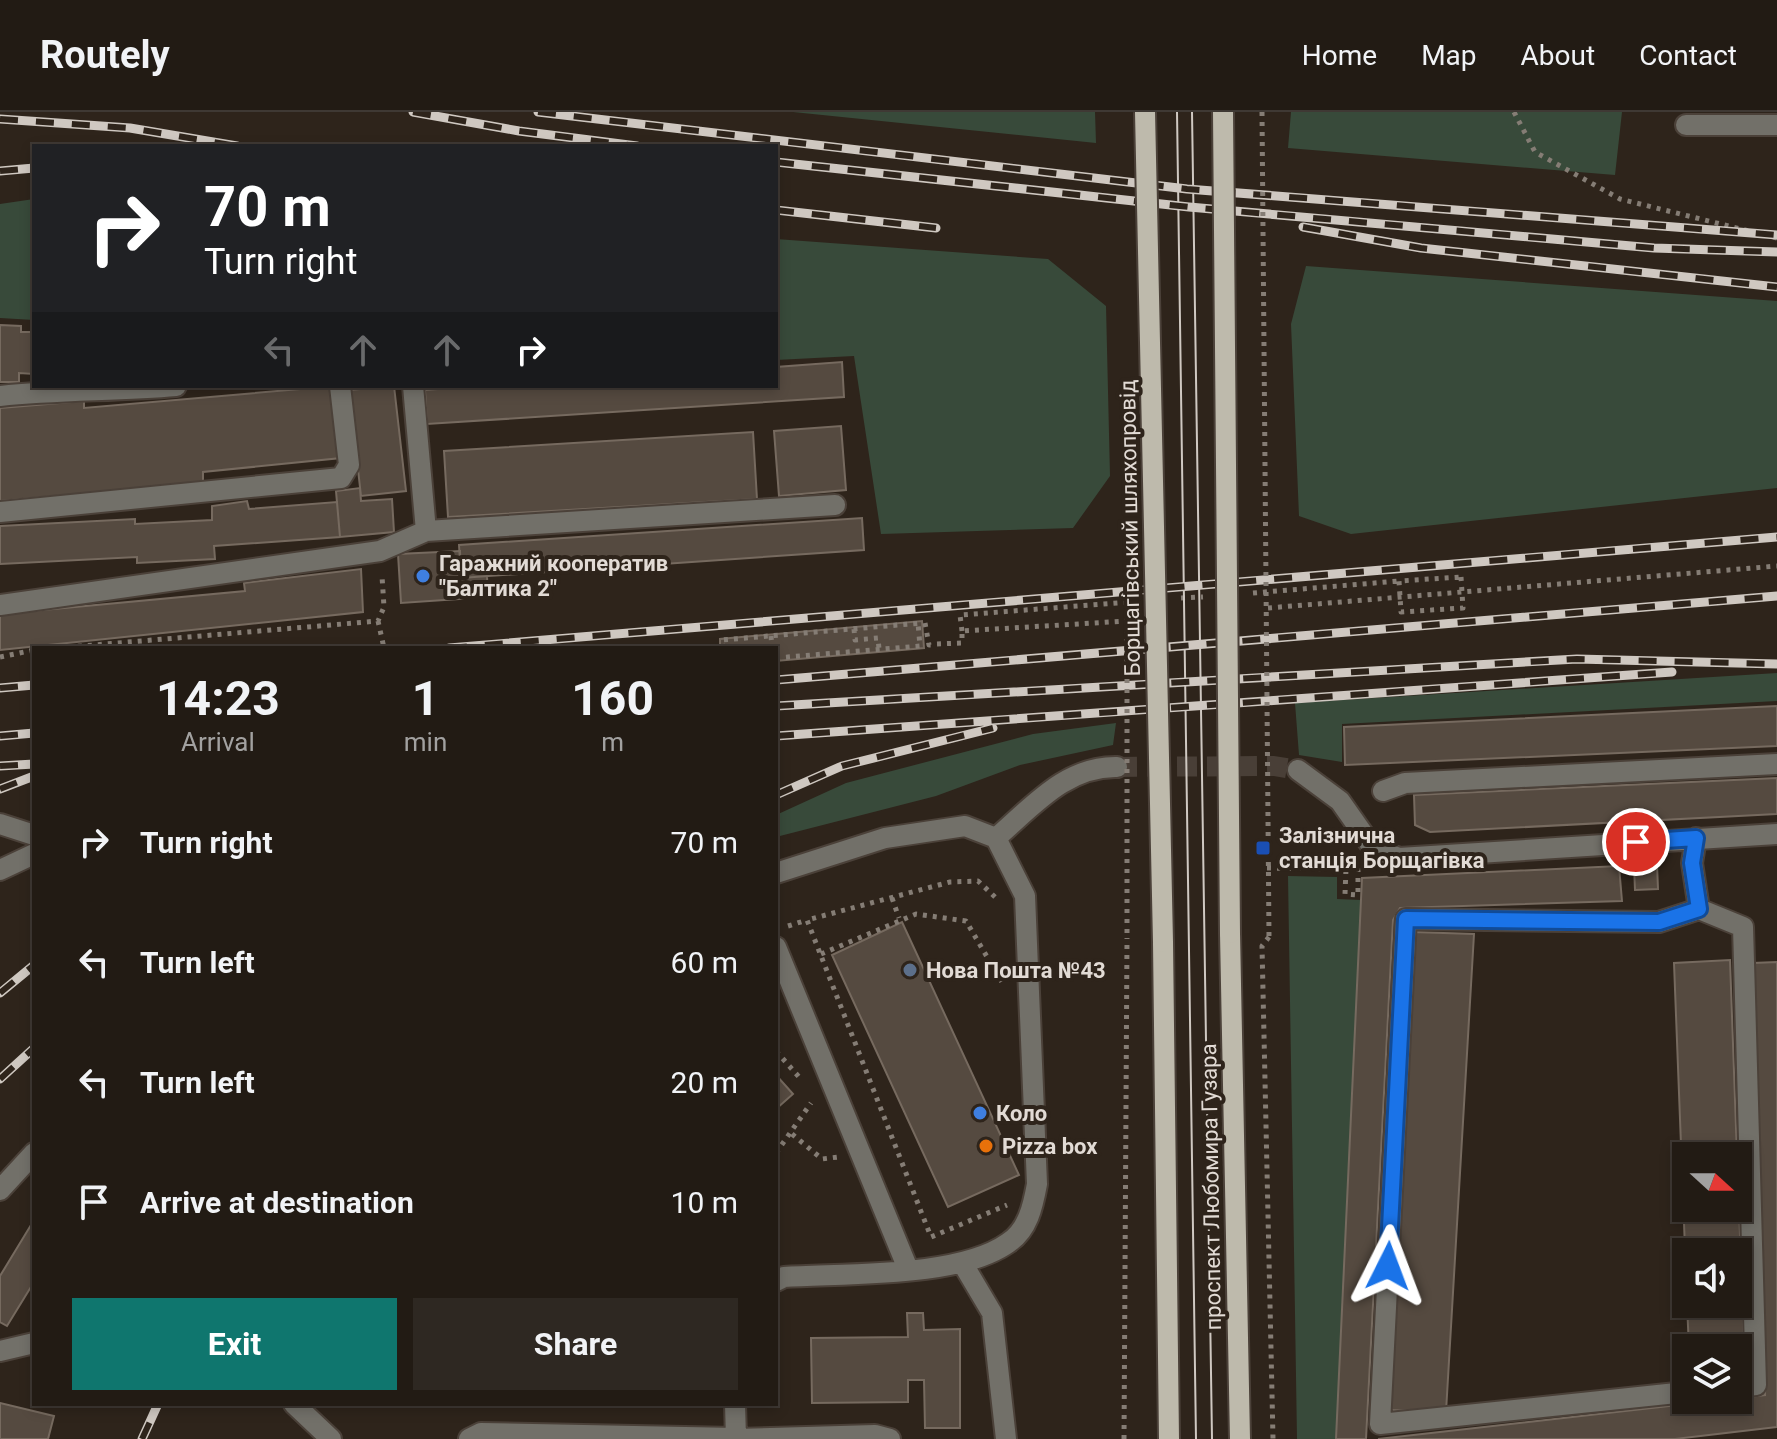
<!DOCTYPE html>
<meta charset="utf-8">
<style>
:root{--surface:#221b14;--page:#2e2822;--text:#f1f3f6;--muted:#a2a1a0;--line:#3f3934;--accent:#0f766e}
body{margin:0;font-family:Roboto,sans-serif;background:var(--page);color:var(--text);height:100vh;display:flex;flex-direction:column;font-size:30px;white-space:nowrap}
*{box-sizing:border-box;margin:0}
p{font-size:26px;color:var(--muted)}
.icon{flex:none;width:44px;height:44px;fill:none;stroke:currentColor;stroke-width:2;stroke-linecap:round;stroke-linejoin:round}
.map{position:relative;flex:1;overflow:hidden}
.drawer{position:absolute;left:32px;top:534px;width:746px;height:760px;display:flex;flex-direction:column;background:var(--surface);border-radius:0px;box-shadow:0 4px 12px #0003,0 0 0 2px var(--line)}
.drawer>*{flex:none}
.banner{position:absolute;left:32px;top:32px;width:746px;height:244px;border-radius:0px;box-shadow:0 4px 12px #0003,0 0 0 2px var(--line);background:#202124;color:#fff;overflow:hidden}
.needle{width:52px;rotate:111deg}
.tools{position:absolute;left:1672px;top:1030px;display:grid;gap:16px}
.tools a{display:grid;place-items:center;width:80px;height:80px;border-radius:0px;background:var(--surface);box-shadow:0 4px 12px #0003,0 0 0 2px var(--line);font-size:40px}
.pin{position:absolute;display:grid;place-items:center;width:68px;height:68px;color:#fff;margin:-34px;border:4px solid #fff;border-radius:50%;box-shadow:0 2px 8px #0007}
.me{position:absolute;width:88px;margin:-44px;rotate:3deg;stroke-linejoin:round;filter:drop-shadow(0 0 6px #0008)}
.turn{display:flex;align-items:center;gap:28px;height:168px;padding:0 40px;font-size:36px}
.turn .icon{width:104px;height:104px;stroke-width:2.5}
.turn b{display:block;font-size:56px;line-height:68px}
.lanes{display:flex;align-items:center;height:76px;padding:0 40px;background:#0003;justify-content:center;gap:40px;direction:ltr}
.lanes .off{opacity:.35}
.eta{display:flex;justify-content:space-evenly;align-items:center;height:136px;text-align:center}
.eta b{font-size:48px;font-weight:700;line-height:56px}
.action{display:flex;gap:16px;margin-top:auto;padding:16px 40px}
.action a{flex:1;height:92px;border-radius:0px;background:var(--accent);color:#fff;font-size:32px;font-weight:700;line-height:92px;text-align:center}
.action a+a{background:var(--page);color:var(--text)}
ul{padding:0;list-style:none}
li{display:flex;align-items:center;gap:24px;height:120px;padding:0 40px}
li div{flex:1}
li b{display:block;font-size:30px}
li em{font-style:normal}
header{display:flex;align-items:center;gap:48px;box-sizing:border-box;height:112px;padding:0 40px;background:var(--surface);border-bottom:2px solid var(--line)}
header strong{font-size:38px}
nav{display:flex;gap:44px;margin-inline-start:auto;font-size:28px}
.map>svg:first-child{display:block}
</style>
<header>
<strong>Routely</strong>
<nav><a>Home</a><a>Map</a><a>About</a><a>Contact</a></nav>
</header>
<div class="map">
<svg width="1777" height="1327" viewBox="0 0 1777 1327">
<rect width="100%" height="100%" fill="#2e241b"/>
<path fill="#384a3a" d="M793,0H1095L1096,31Z
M1291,0H1622L1615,63L1288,36Z
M34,87V208L0,206V92Z
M776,127L1048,147L1106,194L1110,364L1073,416L881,422L854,244L776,248Z
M1306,154L1777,189V376L1351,422L1299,404L1291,212Z
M1777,561V589L1342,612V650L1299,643L1295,591Z
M1116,611L1113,633L1020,653L936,684L776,725V703L846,671L1033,622Z
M1288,764L1337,765V787L1361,788L1336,1327H1297Z"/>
<path fill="#554a40" stroke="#766a5f" stroke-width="2" d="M0,213L21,214V220H34V262L19,261V270H0Z
M842,250L844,285L427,312L425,278L477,274H776V255Z
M335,274L341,346L203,360V371L0,389V296L84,289V296Z
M394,274L406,379L361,384L349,278Z
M841,314L846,378L779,384L774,319Z
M753,320L757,387L448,405L444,339Z
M360,376L361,389L392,387L394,420L340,425L336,379Z
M247,389L249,397L337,390L340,425L214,434L215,447L137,451V445L0,452V414L135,407V412L212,408V394Z
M862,406L864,438L461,466L459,433Z
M460,439L461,466L487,464L488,485L401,491L398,442Z
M361,457L363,500L0,538V502L245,479L244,471Z
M922,509L924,536L776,549V536H720V527Z
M1777,594V634L1345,653L1344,615Z
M1777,666V702L1430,720L1415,713L1414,683Z
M1657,752L1658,777L1635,778L1634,754Z
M1619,754L1622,789L1400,796L1393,808L1366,1327H1336L1362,766Z
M902,810L1019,1063L948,1095L832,843Z
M1413,820L1474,822L1446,1300L1386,1298Z
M1730,848L1737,1044H1686V1096H1738V1068L1745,1262L1738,1263V1236H1689L1687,1192H1738V1140H1686V1163L1674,851Z
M1777,850V1315L1675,1327H1378L1765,1283L1753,851Z
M776,963L793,982L776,997Z
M34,1108V1170L7,1214L0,1210V1164Z
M907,1201H923L924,1218L960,1217V1316H925L924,1268H908V1290L812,1291L811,1226L908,1225Z
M0,1291L54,1304L48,1327H0Z"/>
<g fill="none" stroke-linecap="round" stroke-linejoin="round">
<path stroke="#493f37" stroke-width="20" stroke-dasharray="20 10" stroke-linecap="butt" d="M1117,655L1274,654L1298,658"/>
<defs>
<path id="minor" d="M1686,13H1777
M413,274L426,419
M0,284C59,278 117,279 176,274
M0,400L341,366L349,353L340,274
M0,493L380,439L426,419L835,393
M1298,658L1340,689L1373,736L1399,746L1777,722
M1383,679L1405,671L1777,652
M0,712L34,723
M1696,726L1692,751L1699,797
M0,758L34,742
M776,761L885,726L965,714L996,726C1033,694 1066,654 1117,655
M776,835L908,1157
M0,1078L34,1041
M963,1152L992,1201L1006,1327
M776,1169L784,1165C845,1161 959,1166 1008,1131C1028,1118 1033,1094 1037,1072L1025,784L996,726
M0,1239L34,1231
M1686,1280L1380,1312L1406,807L1659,810L1699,797L1743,815L1756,1273L1738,1275
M294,1292L331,1327
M469,1327L481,1321L736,1326L735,1292
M736,1327L875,1323L890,1327"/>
<path id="major" d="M1230,821L1240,1327
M1163,830L1169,1327"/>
</defs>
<use href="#minor" stroke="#4b4139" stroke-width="24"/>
<use href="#major" stroke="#4b4139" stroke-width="24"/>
<path stroke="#857d75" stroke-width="5" stroke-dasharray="4 6" stroke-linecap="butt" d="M1514,0L1535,40L1620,87L1777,126
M1461,465L1463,496L1401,500L1399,469Z
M1253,481L1399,469
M1181,486L1203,485
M1268,496L1777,454
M378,509L384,536
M925,511L929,533H933
M854,517L855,528L878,526L879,537
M962,519L960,503L1131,490
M771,524L772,536
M937,532L962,531V519L1127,509
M58,536L378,509L384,495L382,464
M723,536L722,528L922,511
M0,545L34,538
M776,546L920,534L918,511
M1267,756L1346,757L1345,782L1358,783V754
M995,785L978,769L950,770L807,808L931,1125L1007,1093
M892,786L899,806
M788,814L807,808
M1269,825L1262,834L1273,1327
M821,842L916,802L966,809L1003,872
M776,939L799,965
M792,1022L822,1047L838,1045
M776,1041L811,991
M1124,1327L1127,826"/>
<use href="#minor" stroke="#727069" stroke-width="20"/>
<use href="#major" stroke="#bebaac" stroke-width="20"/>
<path stroke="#cfc8c1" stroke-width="2" d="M1177,0L1196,1327
M1192,0L1212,1327"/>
<defs>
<path id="rail" d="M413,0L519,19L637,34
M538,0L1187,77L1777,123
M0,7L130,16L237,34
M776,50L1189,95L1654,136L1777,140
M0,59L34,56
M776,98L936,116
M1303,115L1421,136L1777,175
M449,536L1777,425
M776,568L1777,484
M0,576L34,573
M776,594L1577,547L1777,552
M0,624L34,621
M776,624L1672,560
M0,654L34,652
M0,677L34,664
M776,683L842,654L993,616
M0,881L34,853
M0,967L34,936
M142,1327L158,1292"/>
</defs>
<use href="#rail" stroke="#cfc8c1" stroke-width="9"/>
<use href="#rail" stroke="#2e241b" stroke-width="6" stroke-dasharray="18" stroke-linecap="butt"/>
<defs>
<path id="major-bridge" d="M1145,0L1163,830
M1223,0L1230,821"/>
</defs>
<use href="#major-bridge" stroke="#4b4139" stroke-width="24" stroke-linecap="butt"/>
<path stroke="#857d75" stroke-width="5" stroke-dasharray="4 6" stroke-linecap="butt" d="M1262,0L1269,825
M1127,507V826"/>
<use href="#major-bridge" stroke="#bebaac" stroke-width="20"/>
</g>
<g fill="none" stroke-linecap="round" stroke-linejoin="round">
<defs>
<path id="route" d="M1388,1154L1406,807L1659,810L1699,797L1692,751L1696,726L1636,730"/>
</defs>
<use href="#route" stroke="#114b97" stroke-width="20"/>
<use href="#route" stroke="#1a73e8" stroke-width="14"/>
</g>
<g fill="#3f7fe0" stroke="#2e241b" stroke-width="3">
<circle cx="423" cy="464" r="8"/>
<circle cx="980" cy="1001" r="8"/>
</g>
<rect fill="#1a4fb4" stroke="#2e241b" stroke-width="3" x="1255" y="728" width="16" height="16" rx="4"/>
<circle fill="#5c6f8a" stroke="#2e241b" stroke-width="3" cx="910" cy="858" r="8"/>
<circle fill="#e8710a" stroke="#2e241b" stroke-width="3" cx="986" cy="1034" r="8"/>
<g text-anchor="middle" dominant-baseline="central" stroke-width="8" stroke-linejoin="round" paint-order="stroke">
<g font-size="22" fill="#e2dbd5" stroke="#2e241b">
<text transform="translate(1130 416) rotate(-91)">Борщагівський шляхопровід</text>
<text transform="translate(1211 1075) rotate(-91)">проспект Любомира Гузара</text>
</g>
<g font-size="22" font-weight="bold" fill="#e2dbd5" stroke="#2e241b" text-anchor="start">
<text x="439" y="451">Гаражний кооператив<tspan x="439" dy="25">"Балтика 2"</tspan></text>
<text x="1279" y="723">Залізнична<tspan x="1279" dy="25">станція Борщагівка</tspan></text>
<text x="926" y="858">Нова Пошта №43</text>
<text x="996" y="1001">Коло</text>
<text x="1002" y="1034">Pizza box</text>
</g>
</g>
</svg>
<div class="tools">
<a><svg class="needle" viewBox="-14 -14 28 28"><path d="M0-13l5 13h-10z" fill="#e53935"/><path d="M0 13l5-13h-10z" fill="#a2a1a0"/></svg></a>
<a><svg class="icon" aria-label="sound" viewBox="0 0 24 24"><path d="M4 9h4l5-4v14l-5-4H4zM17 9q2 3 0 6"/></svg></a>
<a><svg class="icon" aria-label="layers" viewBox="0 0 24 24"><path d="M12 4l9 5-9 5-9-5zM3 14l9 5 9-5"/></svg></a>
</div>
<div class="pin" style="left:1636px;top:730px;background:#d93025"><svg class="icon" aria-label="arrive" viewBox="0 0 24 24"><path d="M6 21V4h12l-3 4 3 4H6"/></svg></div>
<svg class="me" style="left:1388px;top:1154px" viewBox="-20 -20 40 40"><path d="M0-17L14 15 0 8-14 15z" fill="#1a73e8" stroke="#fff" stroke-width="4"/></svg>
<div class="banner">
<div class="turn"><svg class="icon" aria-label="right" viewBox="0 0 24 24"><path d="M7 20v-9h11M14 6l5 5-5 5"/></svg><div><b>70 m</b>Turn right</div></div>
<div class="lanes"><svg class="icon off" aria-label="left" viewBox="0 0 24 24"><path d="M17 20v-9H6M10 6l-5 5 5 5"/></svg><svg class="icon off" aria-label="ahead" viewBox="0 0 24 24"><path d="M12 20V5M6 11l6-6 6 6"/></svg><svg class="icon off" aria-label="ahead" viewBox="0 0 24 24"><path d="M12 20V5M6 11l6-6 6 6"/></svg><svg class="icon" aria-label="right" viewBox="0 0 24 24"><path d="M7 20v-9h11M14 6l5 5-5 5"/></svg></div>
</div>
<section class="drawer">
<div class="eta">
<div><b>14:23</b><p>Arrival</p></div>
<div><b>1</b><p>min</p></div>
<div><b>160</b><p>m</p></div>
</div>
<ul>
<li><svg class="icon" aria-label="right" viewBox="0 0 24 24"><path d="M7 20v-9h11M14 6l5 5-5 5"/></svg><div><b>Turn right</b></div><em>70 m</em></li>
<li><svg class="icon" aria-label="left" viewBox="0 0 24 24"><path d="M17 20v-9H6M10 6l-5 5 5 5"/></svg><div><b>Turn left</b></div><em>60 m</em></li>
<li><svg class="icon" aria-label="left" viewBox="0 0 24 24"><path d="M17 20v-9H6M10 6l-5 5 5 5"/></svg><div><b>Turn left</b></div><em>20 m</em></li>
<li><svg class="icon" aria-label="arrive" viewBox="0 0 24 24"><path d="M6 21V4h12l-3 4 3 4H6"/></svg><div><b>Arrive at destination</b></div><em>10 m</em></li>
</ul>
<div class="action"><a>Exit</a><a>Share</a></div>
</section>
</div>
